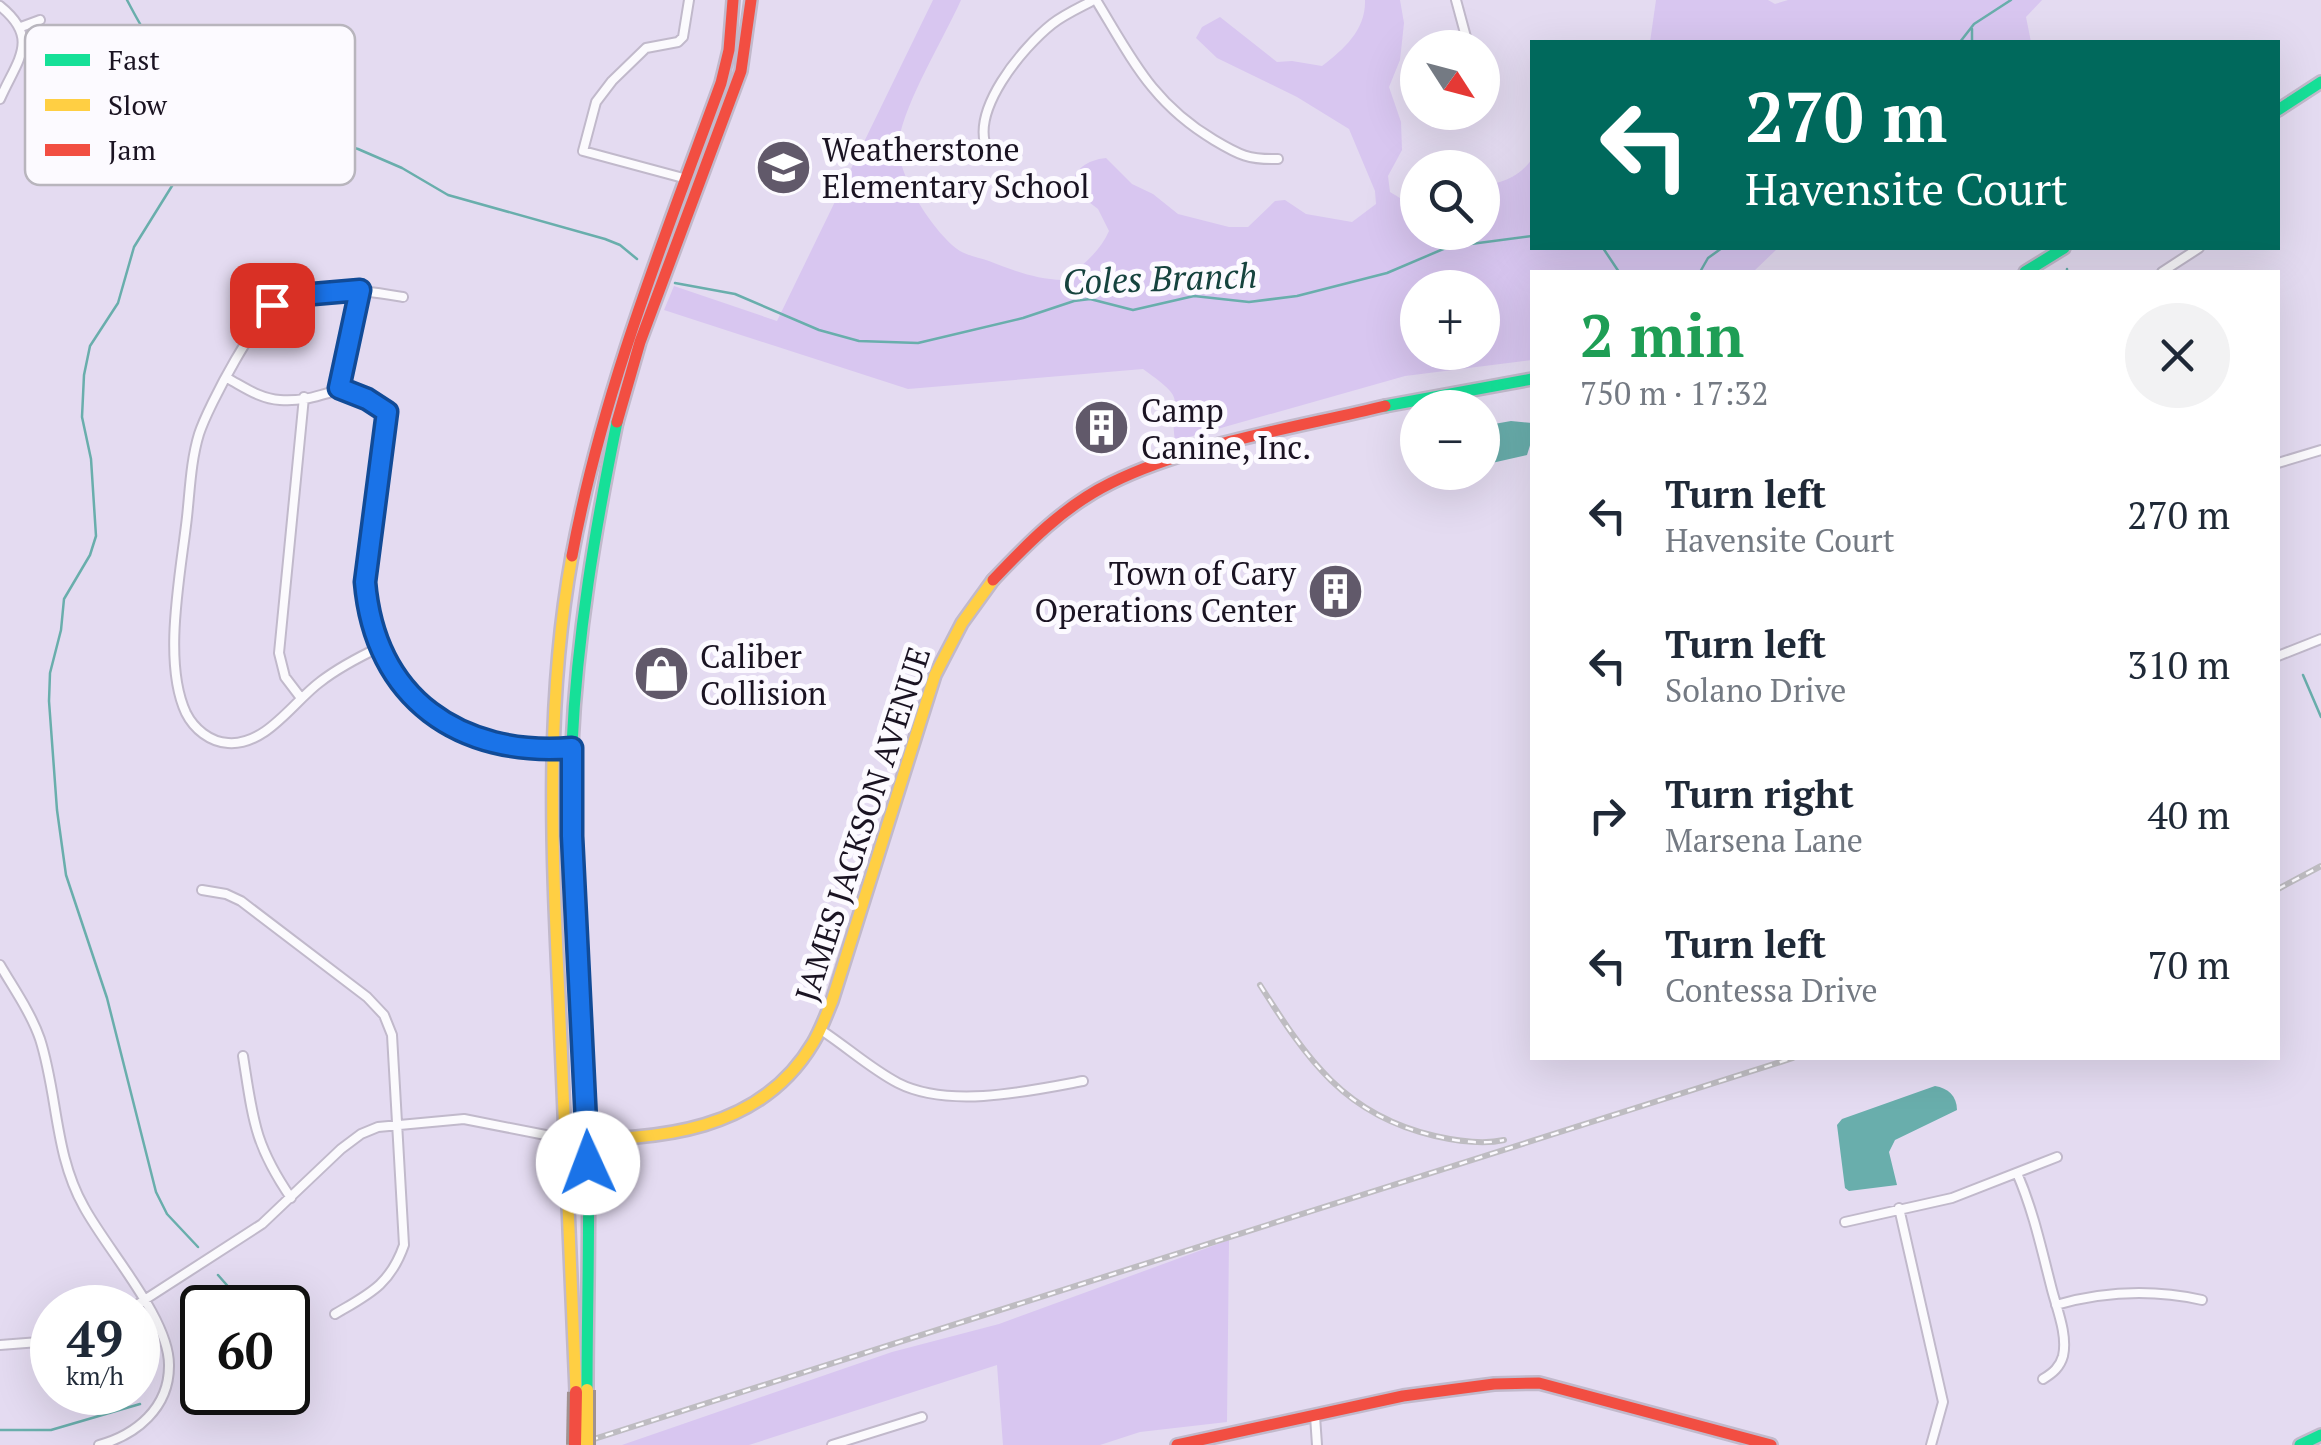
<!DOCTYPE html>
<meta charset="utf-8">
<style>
:root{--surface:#fff;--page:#f2f2f3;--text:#1f2937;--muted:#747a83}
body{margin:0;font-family:"PT Serif",serif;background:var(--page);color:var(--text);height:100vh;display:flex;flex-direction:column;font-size:38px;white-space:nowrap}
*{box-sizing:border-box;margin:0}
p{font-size:32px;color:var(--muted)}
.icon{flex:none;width:55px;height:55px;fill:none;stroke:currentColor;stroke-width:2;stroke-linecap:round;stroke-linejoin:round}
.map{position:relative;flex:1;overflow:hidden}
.details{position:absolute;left:1530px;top:270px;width:750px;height:790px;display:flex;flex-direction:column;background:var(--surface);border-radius:0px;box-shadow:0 10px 40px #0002}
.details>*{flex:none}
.guide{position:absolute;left:1530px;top:40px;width:750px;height:210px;border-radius:0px;box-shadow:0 10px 40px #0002;background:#00695c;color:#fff;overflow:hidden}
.needle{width:65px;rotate:126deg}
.tools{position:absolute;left:1400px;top:30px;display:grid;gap:20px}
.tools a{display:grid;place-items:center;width:100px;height:100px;border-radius:50%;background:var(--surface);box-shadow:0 10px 40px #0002;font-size:50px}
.speed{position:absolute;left:30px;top:1285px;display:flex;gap:20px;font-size:50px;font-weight:700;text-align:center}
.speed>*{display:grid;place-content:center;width:130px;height:130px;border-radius:50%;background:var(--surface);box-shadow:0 10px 40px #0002;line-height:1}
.speed small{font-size:25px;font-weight:400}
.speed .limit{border:5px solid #111;border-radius:15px;background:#fff;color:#111}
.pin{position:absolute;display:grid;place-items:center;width:85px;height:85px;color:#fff;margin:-42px;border-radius:20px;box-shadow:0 5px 15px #0006}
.me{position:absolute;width:110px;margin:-55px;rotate:358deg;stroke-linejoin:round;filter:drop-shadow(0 0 8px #0008)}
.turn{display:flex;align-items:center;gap:35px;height:210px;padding:0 50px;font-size:45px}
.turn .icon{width:130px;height:130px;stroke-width:2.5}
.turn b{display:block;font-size:70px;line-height:85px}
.round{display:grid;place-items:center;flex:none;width:105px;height:105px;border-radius:52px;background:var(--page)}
.overview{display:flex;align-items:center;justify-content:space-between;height:170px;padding:0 50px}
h1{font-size:60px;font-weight:600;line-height:75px;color:#1e9e55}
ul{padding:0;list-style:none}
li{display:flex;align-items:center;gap:30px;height:150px;padding:0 50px}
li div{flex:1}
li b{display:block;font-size:38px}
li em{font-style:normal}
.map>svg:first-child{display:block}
</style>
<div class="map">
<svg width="2321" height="1445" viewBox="0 0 2321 1445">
<rect width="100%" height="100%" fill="#e4dbf1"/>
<path fill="#d8c6f0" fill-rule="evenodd" d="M933,0H961C944,38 905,102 899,140C894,172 934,234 960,251C969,256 980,258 989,261C1015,271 1035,279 1063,280C1081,267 1100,252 1109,231L1098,209L1072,189C1073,169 1087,160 1106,158L1132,184L1153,194L1178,214L1229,227H1248L1275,201L1285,200L1306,214L1352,222L1376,204L1375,191L1349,129L1297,97L1217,58L1196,38L1202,27L1220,17L1277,62L1292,61L1322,66C1344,49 1366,30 1365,0H1400L1404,23L1400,60L1389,87L1401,122L1402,150L1388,176L1390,192L1405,201L1417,196L1418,232H1482L1483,186C1504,182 1519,177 1532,159V248H1778L1753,272H1532V360L1405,376L1175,441C1168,394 1192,404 1143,369L908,389L664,310L674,286L777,321ZM1418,288H1482V352H1418Z
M1656,0H1768L1775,4L1788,0H2042L2026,17L2031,42H1650Z
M1229,1240L1227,1422L1140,1432L1100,1445H1003L997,1365L749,1445H622L892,1352L999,1324Z"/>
<path fill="#69aeac" d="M1511,421L1532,423V439L1527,455L1483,465V426Z
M1935,1086C1948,1088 1957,1096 1957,1110L1895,1140L1889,1152L1897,1185L1849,1191L1845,1188L1837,1125L1842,1119Z"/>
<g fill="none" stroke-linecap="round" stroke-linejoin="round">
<path stroke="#69aeac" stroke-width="2.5" d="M127,0C142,28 152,49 178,68C200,85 218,85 233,110
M1972,29V42
M1960,42L1974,24L2011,0
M1603,248L1619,272
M1700,272L1708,258L1722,248
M2067,272V269
M675,283L735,294L819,330L859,341L918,343L1023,318L1074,301L1090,299L1133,310L1194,296L1249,302L1297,296L1387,273L1448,247L1532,236
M2303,675L2321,717
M198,1247L167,1214L156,1192L107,998L66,875L57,810L49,701L50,673L61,630L64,599L90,555L96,536L91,459L82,417L84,375L90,346L118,303L134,247L185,165L196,132L205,121L234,112L358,149L402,168L448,195L605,239L620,245L637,259
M218,1275L247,1308
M185,1396L216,1392
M0,1430H51L140,1404"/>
<defs>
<path id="street" d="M1096,0C1132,59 1152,103 1214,140C1239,155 1249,160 1278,159
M1456,0L1469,48
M0,6C41,39 17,60 0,99
M21,27L40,20
M1011,158L988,151C968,112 1023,47 1052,24C1065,14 1079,8 1094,0
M687,179L583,151L596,102L612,81L646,48L678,42L683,37L689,0
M2162,272L2199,248
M227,378C244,387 260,399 280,400C335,403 327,372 387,413C382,469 367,525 365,581C365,599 370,617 376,634C403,721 488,754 572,748
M339,389L359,290
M2278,463L2321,450
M380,647C359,657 338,668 320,682C293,702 266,746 228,743C210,742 194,729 186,713C162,662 181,572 187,517C190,489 191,460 199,434C208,406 259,310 282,299C318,282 366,291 403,297
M2278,656L2321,639
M301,698L285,677L279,653L304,397
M202,890L226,894L241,901L367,997L384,1015L392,1035L404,1245C390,1285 369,1294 335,1314
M0,965C14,989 31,1013 40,1039C58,1095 54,1154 84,1207C107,1250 170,1319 169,1366C169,1408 136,1435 99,1445
M821,1030C847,1047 871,1069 898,1083C949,1109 1030,1091 1083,1081
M243,1056C253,1119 254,1144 291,1198
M2017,1173C2033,1210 2041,1247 2051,1286C2056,1307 2068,1334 2063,1356C2060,1367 2053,1373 2043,1379
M1899,1208L1943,1402L1931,1445
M1845,1222L1952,1198L2057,1157
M2056,1305C2105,1291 2152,1289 2202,1300
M132,1308L262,1224L341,1149L361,1134L378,1127L464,1119L566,1139
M0,1345L52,1341
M1315,1416L1317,1445
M832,1445L922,1417"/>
<path id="fast" d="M2278,110L2321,82
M2025,272L2064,248
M1385,406L1532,379
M587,1390C587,1307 590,1223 588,1139C585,1008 566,876 572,745C577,636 595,529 617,422
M2300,1445L2321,1435"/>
<path id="slow" d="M572,556C545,703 552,849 559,997C564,1128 570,1260 576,1392
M566,1139C659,1140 760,1132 813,1043C821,1030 826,1015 832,1001L935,675L962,623L993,580"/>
<path id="jam" d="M617,422L640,342L741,71L751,0
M572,556C602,393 664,239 721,83L729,50L733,0
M993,580C1028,543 1064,506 1111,483C1189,444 1299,427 1385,406
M1177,1445L1403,1396L1494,1384L1539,1383L1771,1445"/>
</defs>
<use href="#street" stroke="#c1b9cb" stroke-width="12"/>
<use href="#fast" stroke="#c1b9cb" stroke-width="16"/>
<use href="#slow" stroke="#c1b9cb" stroke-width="16"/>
<use href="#jam" stroke="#c1b9cb" stroke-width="16"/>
<use href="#street" stroke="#fbfafd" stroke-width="8"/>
<use href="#fast" stroke="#16e098" stroke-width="11"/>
<use href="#slow" stroke="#ffcf43" stroke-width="11"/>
<use href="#jam" stroke="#f24e42" stroke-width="11"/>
<defs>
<path id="rail" d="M2278,889L2321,866
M1260,985C1307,1059 1344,1115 1435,1136C1457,1141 1482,1145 1504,1140
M575,1445L1793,1058"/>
</defs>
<use href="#rail" stroke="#bebcc1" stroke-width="6"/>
<use href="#rail" stroke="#fcfaff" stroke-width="2.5" stroke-dasharray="8" stroke-linecap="butt"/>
<defs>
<path id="slow-bridge" d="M587,1390V1445"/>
<path id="jam-bridge" d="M575,1445L576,1392"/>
</defs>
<use href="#slow-bridge" stroke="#a09291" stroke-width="18" stroke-linecap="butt"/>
<use href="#jam-bridge" stroke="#a09291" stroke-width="18" stroke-linecap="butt"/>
<use href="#slow-bridge" stroke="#ffcf43" stroke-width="12"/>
<use href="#jam-bridge" stroke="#f24e42" stroke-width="12"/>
</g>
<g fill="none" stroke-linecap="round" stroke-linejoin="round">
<defs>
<path id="route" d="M272,305L290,296L360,290L339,388L367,399L387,412L365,582C375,699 460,757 572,748V836L588,1163"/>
</defs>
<use href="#route" stroke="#114b97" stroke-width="25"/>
<use href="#route" stroke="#1a73e8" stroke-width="18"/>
</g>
<defs>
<symbol id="school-disc" viewBox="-11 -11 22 22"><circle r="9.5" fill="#61596a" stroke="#fcfaff"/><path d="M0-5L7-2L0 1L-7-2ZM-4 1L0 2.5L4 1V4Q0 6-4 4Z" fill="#fff"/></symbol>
<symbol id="building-disc" viewBox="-11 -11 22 22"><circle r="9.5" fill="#61596a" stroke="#fcfaff"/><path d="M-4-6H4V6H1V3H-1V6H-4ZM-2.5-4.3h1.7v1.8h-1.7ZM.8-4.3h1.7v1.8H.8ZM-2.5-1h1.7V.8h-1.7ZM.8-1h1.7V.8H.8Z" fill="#fff"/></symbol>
<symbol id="shop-disc" viewBox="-11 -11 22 22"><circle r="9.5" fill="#61596a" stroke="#fcfaff"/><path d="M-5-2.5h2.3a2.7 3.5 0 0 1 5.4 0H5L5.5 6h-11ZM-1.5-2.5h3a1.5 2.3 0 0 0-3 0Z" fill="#fff"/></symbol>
</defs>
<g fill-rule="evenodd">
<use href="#school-disc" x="752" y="136" width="63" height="63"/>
<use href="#building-disc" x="1070" y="396" width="63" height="63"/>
<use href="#building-disc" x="1304" y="560" width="63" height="63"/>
<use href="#shop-disc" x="630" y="642" width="63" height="63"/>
</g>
<g text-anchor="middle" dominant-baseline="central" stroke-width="10" stroke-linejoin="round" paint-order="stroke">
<g font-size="32" fill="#1a1322" stroke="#fcfaff" text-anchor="start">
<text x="822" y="149">Weatherstone<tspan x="822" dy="37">Elementary School</tspan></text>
<text x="1141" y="410">Camp<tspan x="1141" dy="37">Canine, Inc.</tspan></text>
<text x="1296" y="573" text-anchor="end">Town of Cary<tspan x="1296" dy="37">Operations Center</tspan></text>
<text x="700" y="656">Caliber<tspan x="700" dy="37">Collision</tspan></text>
</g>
<g font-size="32" fill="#1a1322" stroke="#fcfaff">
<text transform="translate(862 824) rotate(-72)">JAMES JACKSON AVENUE</text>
</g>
<g font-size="35" font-style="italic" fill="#16433e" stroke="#fcfaff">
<text transform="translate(1160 278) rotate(-2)">Coles Branch</text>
</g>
</g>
<rect x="25" y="25" width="330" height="160" rx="15" fill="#fcfaff" stroke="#b8b5bd" stroke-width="2.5"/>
<rect x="45" y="54" width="45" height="12" fill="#16e098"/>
<rect x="45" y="99" width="45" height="12" fill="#ffcf43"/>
<rect x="45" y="144" width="45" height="12" fill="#f24e42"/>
<g font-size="28" fill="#1a1322">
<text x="108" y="70">Fast</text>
<text x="108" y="115">Slow</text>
<text x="108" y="160">Jam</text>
</g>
</svg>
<div class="tools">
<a><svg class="needle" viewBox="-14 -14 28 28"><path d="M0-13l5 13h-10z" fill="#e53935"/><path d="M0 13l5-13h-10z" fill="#747a83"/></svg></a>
<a><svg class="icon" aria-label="search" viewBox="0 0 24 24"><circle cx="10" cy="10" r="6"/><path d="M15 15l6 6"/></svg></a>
<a>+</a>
<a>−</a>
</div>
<div class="speed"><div>49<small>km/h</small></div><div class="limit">60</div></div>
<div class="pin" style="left:272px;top:305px;background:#d93025"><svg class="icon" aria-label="arrive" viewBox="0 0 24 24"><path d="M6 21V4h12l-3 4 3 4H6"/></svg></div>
<svg class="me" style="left:588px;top:1163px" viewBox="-20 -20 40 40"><circle r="19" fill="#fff"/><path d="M0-13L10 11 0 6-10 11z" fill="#1a73e8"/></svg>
<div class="guide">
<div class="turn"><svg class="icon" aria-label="left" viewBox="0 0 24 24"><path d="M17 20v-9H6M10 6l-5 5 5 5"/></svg><div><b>270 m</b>Havensite Court</div></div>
</div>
<section class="details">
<div class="overview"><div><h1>2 min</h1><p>750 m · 17:32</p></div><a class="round"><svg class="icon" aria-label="close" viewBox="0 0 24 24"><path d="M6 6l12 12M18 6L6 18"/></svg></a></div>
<ul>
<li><svg class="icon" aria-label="left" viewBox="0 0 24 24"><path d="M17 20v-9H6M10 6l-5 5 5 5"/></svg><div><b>Turn left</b><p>Havensite Court</p></div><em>270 m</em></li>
<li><svg class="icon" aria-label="left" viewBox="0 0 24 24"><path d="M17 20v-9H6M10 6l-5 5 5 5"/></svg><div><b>Turn left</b><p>Solano Drive</p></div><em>310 m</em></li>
<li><svg class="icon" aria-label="right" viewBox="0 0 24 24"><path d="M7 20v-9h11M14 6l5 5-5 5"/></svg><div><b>Turn right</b><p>Marsena Lane</p></div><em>40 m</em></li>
<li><svg class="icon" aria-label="left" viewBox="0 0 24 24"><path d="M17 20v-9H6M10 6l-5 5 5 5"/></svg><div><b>Turn left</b><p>Contessa Drive</p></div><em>70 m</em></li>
</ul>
</section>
</div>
